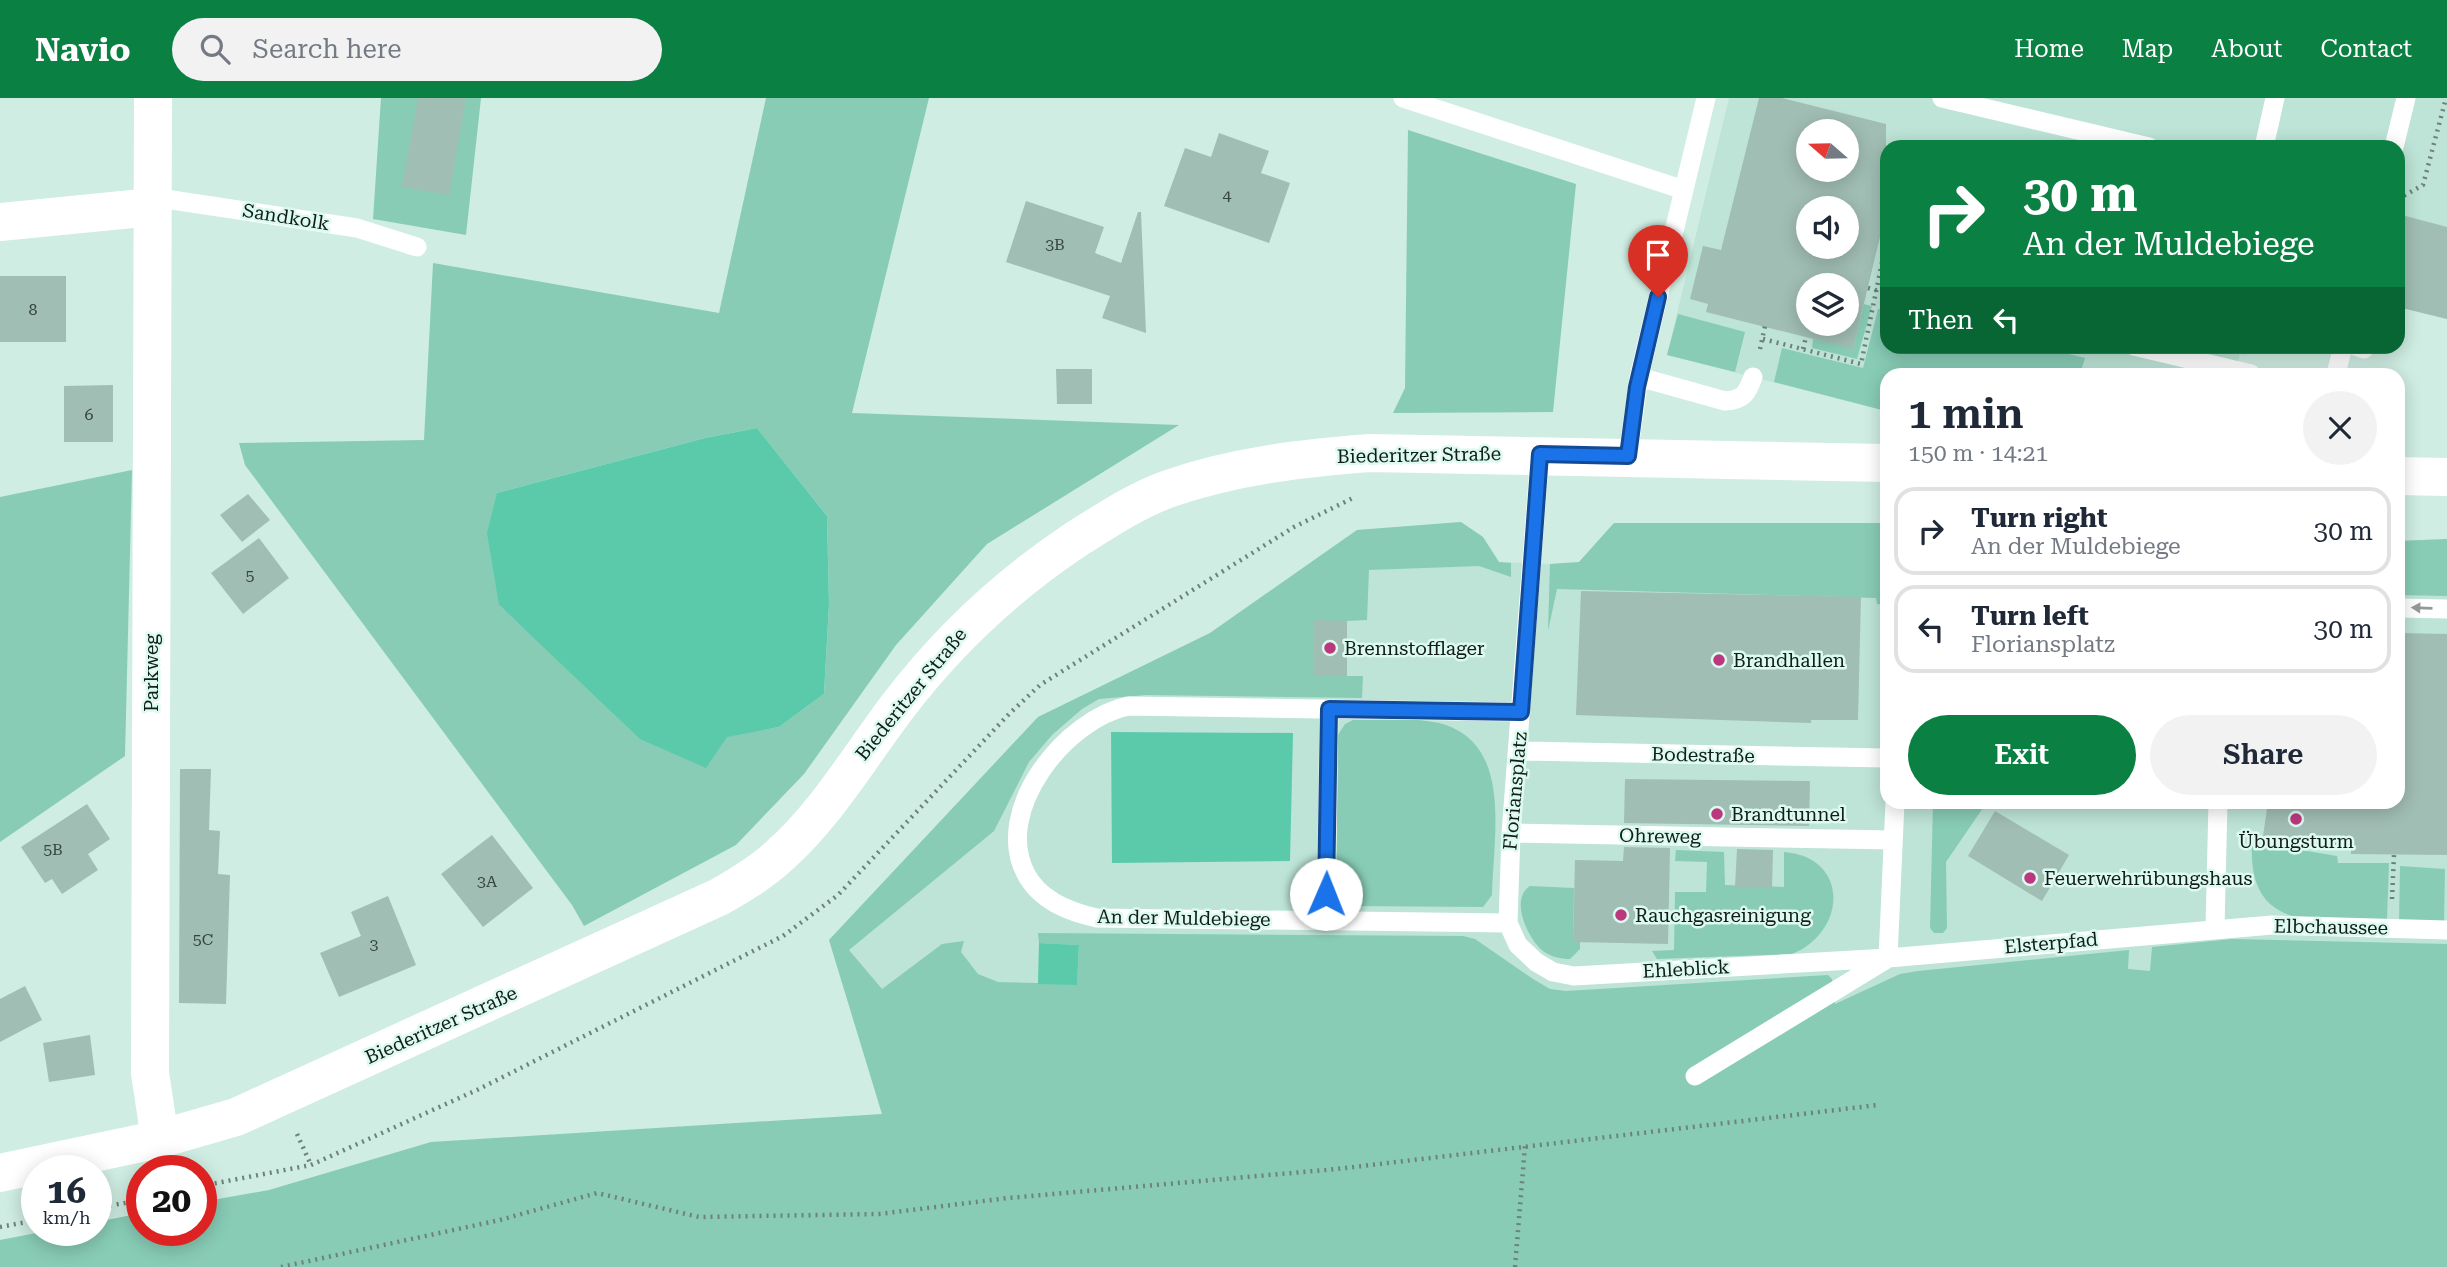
<!DOCTYPE html>
<meta charset="utf-8">
<style>
:root{--surface:#fff;--page:#f2f2f3;--text:#1f2937;--muted:#747a83;--line:#e0e1e3;--accent:#0b8043}
body{margin:0;font-family:"Roboto Serif",serif;background:var(--page);color:var(--text);height:100vh;display:flex;flex-direction:column;font-size:26px;white-space:nowrap}
*{box-sizing:border-box;margin:0}
p{font-size:23px;color:var(--muted)}
.icon{flex:none;width:38px;height:38px;fill:none;stroke:currentColor;stroke-width:2;stroke-linecap:round;stroke-linejoin:round}
.map{position:relative;flex:1;overflow:hidden}
.details{position:absolute;left:1880px;top:270px;width:525px;height:441px;display:flex;flex-direction:column;background:var(--surface);border-radius:21px;box-shadow:0 4px 18px #0003}
.details>*{flex:none}
.hud{position:absolute;left:1880px;top:42px;width:525px;height:214px;border-radius:21px;box-shadow:0 4px 18px #0003;background:#0b8043;color:#fff;overflow:hidden}
.needle{width:46px;rotate:290deg}
.fabs{position:absolute;left:1796px;top:21px;display:grid;gap:14px}
.fabs a{display:grid;place-items:center;width:63px;height:63px;border-radius:50%;background:var(--surface);box-shadow:0 4px 18px #0003;font-size:35px}
.speed{position:absolute;left:21px;top:1057px;display:flex;gap:14px;font-size:35px;font-weight:700;text-align:center}
.speed>*{display:grid;place-content:center;width:91px;height:91px;border-radius:50%;background:var(--surface);box-shadow:0 4px 18px #0003;line-height:1}
.speed small{font-size:18px;font-weight:400}
.speed .limit{border:10px solid #d22;background:#fff;color:#111}
.pin{position:absolute;display:grid;place-items:center;width:60px;height:60px;color:#fff;margin:-72px -30px;border-radius:50% 50% 50% 0;rotate:-45deg;box-shadow:0 0 7px #0007}
.pin .icon{rotate:45deg}
.me{position:absolute;width:77px;margin:-38px;rotate:1deg;stroke-linejoin:round;filter:drop-shadow(0 0 5px #0008)}
.turn{display:flex;align-items:center;gap:24px;height:147px;padding:0 28px;font-size:32px}
.turn .icon{width:91px;height:91px;stroke-width:2.5}
.turn b{display:block;font-size:49px;line-height:60px}
.then{display:flex;align-items:center;height:66px;padding:0 28px;background:#0003;gap:14px;font-size:26px}
.round{display:grid;place-items:center;flex:none;width:74px;height:74px;border-radius:37px;background:var(--page)}
.headline{display:flex;align-items:center;justify-content:space-between;height:119px;padding:0 28px}
h1{font-size:42px;font-weight:600;line-height:52px}
.action{display:flex;gap:14px;margin-top:auto;padding:14px 28px}
.action a{flex:1;height:80px;border-radius:42px;background:var(--accent);color:#fff;font-size:28px;font-weight:600;line-height:80px;text-align:center}
.action a+a{background:var(--page);color:var(--text)}
ul{padding:0;list-style:none}
li{display:flex;align-items:center;gap:21px;height:88px;margin:0 14px 10px;padding:0 14px;border:4px solid var(--line);border-radius:21px}
li div{flex:1}
li b{display:block;font-size:26px}
li em{font-style:normal}
header{display:flex;align-items:center;gap:42px;box-sizing:border-box;height:98px;padding:0 35px;background:var(--accent);color:#fff}
header strong{font-size:33px}
nav{display:flex;gap:38px;margin-inline-start:auto;font-size:24px}
.search{width:490px;height:63px;background:var(--page);display:flex;align-items:center;gap:18px;box-sizing:border-box;padding:0 24px;border-radius:38px;color:var(--muted);font-size:26px}
.map>svg:first-child{display:block}
</style>
<header>
<strong>Navio</strong>
<div class="search"><svg class="icon" aria-label="search" viewBox="0 0 24 24"><circle cx="10" cy="10" r="6"/><path d="M15 15l6 6"/></svg>Search here</div>
<nav><a>Home</a><a>Map</a><a>About</a><a>Contact</a></nav>
</header>
<div class="map">
<svg width="2447" height="1169" viewBox="0 0 2447 1169">
<rect width="100%" height="100%" fill="#cfede2"/>
<path fill="#bde4d6" fill-rule="evenodd" d="M1729,0H2447V221L2398,209V49H1886V248L2247,249L2245,257L2240,256L2235,276H1886V313L1667,257ZM1808,33H1846V72H1808ZM1808,110H1846V149H1808ZM1808,187H1846V226H1808Z
M1461,424L1483,439L1499,464L1550,466L1579,464L1614,425H1886V704H2398V443L2447,441V901L1834,907L1833,897L882,1016L829,842L1038,619L1210,535L1357,432Z"/>
<path fill="#88ccb6" fill-rule="evenodd" d="M381,0H481L466,137L373,121Z
M766,0H929L852,315L1179,327L987,446L896,547L804,676L736,747L584,828L572,807L245,367L239,345L424,342L433,165L719,215ZM757,330L827,418L829,506L824,596L779,629L727,638L568,571L500,508L497,395L705,340Z
M1408,32L1576,86L1553,314L1393,315L1405,290Z
M1864,206L1872,208L1857,261L1812,250L1813,241L1853,250Z
M1878,211L1886,212V248L2041,249L2085,260L2080,276H1886V313L1774,284L1782,250L1863,270Z
M1678,216L1745,234L1735,274L1667,257Z
M132,372L125,658L0,744V399Z
M1461,424L1483,439L1499,464L1511,465V479L1479,468L1369,472L1367,522L1347,523V578H1363L1362,600L1146,597L1099,601L1082,611L1052,637L1029,664L994,733L849,852L882,891L942,846L964,843L961,854L978,876L998,884L1077,886L1079,847L1039,845L1038,835L1463,838L1475,841L1533,881L1550,891L1566,893L1828,877L1832,881L1835,906L1900,876L1918,873L2129,852L2128,871L2150,873L2152,849L2232,841L2447,846V1169H0V1142L52,1132H96V1124L142,1115V1132H201V1104L269,1092L431,1044L882,1016L829,842L1038,619L1210,535L1357,432Z
M1614,425H1886V507L1877,506L1876,500L1557,491L1548,533L1550,466L1579,464Z
M2447,441V498L2398,497V443Z
M1353,622C1381,622 1412,619 1439,625C1514,644 1493,738 1492,797L1483,809L1345,808L1333,790L1336,640L1345,626Z
M1933,704H1987L1946,764L1947,830L1943,835H1934L1930,830Z
M2252,744L2337,758L2338,765H2389L2387,822C2319,822 2247,837 2252,744Z
M1676,752L1724,754L1725,787L1784,789V754C1850,759 1847,834 1792,856L1657,861L1652,853L1674,852L1675,794H1706L1707,764L1675,763Z
M2400,768L2445,771L2444,825L2399,823Z
M1530,788L1574,790L1573,844H1580V851L1570,861C1561,861 1551,859 1543,853C1528,841 1509,801 1530,788Z"/>
<path fill="#5bcaab" d="M757,330L827,418L829,506L824,596L779,629L727,639L706,670L640,641L499,507L487,435L497,395L705,340Z
M1111,634L1293,635L1290,763L1112,765Z
M1039,845L1079,847L1077,887L1038,886Z"/>
<path fill="#a1beb4" fill-rule="evenodd" d="M418,0H466L449,97L402,89Z
M1759,0H1782L1886,26V114L1853,251L1706,214L1708,206L1690,201L1703,148L1721,152ZM1808,33H1846V72H1808ZM1808,110H1846V149H1808ZM1808,187H1846V226H1808Z
M1219,35L1269,53L1261,75L1290,85L1269,145L1164,108L1185,50L1211,59Z
M1026,103L1104,129L1095,155L1121,165L1138,114H1141L1146,235L1102,220L1110,198L1006,164Z
M2398,116L2447,129V221L2398,209Z
M0,178H66V244H0Z
M1056,271H1092V306H1057Z
M113,287V344H64V288Z
M248,396L270,422L242,444L220,417Z
M259,440L289,480L243,516L211,475Z
M1581,493L1861,499L1858,622H1811V625L1576,617Z
M1314,522L1347,523V578H1314Z
M2398,535L2447,536V757L2351,756V750L2263,738L2268,704H2398Z
M180,671H211L209,732L220,733L218,776L230,777L226,906L179,905Z
M1625,681L1810,683L1809,728L1624,725Z
M87,706L110,741L88,756L98,772L62,796L52,781L45,785L21,749Z
M1995,713L2069,757L2042,803L1968,758Z
M492,737L533,790L483,829L441,776Z
M1624,749L1670,750L1668,846L1573,844L1575,762L1623,763Z
M1737,751L1773,752L1772,790L1735,789Z
M388,798L416,867L339,899L320,855L361,838L351,814Z
M25,888L42,922L0,944V901Z
M90,937L95,977L49,984L43,945Z"/>
<g fill="none" stroke-linecap="round" stroke-linejoin="round">
<path stroke="#6e827b" stroke-width="4.5" stroke-dasharray="2 5" stroke-linecap="butt" d="M2398,101L2423,87L2446,0
M1868,190L1886,195
M1763,241L1861,266L1883,160
M1760,251L1765,228
M1803,251L1806,239
M2392,801L2394,757
M297,1036L311,1067
M201,1088L311,1067L477,992L783,838L838,797L1009,616L1040,587L1294,429L1355,399
M96,1110L142,1102
M0,1129L37,1122
M281,1169L500,1122L597,1095L699,1119L879,1116L1008,1100L1337,1071L1878,1007
M1515,1169L1525,1048"/>
<path stroke="#fff" stroke-width="19" d="M1403,0L1684,92
M1942,0L2149,49
M2264,49L2275,0
M2394,49L2406,0
M152,99L357,130L417,149
M2134,248L2251,276
M2355,248L2364,251
M2336,276L2343,248
M1639,279L1725,303C1743,302 1747,296 1753,279
M1540,356L1511,735L1508,825L1518,847L1536,864L1553,874L1574,878L1888,860L2272,827L2447,832
M1628,358L1639,279L1706,0
M2398,510L2447,511
M1520,653L1886,660
M1511,735L1893,742
M1326,823L1329,611
M1508,825L1097,820C1070,814 1040,803 1026,776C992,712 1066,621 1128,608L1521,614
M2215,830L2218,704
M1888,860L1895,704
M1695,978L1887,861"/>
<path stroke="#fff" stroke-width="38" d="M153,0L150,975L160,1041
M0,124L152,109"/>
<path stroke="#fff" stroke-width="38" d="M2398,378L2447,379
M0,1075L160,1041L236,1019L719,799C740,787 762,774 780,757C827,715 860,658 898,608C949,541 1006,488 1075,442C1105,423 1135,403 1168,391C1234,368 1302,360 1371,355L1886,365"/>
</g>
<defs><path id="oneway-solid" d="M-6-.8H1V-3.2L6.5 0L1 3.2V.8H-6Z" transform="scale(1.75)"/></defs>
<use fill="#949998" href="#oneway-solid" transform="translate(2422 510) rotate(-178)"/>
<g fill="none" stroke-linecap="round" stroke-linejoin="round">
<defs>
<path id="route" d="M1326,796L1329,611L1521,614L1540,356L1628,358L1637,289L1658,199"/>
</defs>
<use href="#route" stroke="#114b97" stroke-width="18"/>
<use href="#route" stroke="#1a73e8" stroke-width="12"/>
</g>
<g fill="#bc387e" stroke="#dcfaef" stroke-width="2.5">
<circle cx="1330" cy="550" r="7"/>
<circle cx="1719" cy="562" r="7"/>
<circle cx="1717" cy="716" r="7"/>
<circle cx="2296" cy="721" r="7"/>
<circle cx="2030" cy="780" r="7"/>
<circle cx="1621" cy="817" r="7"/>
</g>
<g text-anchor="middle" dominant-baseline="central" stroke-width="5" stroke-linejoin="round" paint-order="stroke">
<g font-size="16" fill="#364540">
<text x="1227" y="97">4</text>
<text x="1055" y="146">3B</text>
<text x="33" y="211">8</text>
<text x="89" y="316">6</text>
<text x="250" y="477">5</text>
<text x="53" y="751">5B</text>
<text x="487" y="783">3A</text>
<text x="203" y="841">5C</text>
<text x="374" y="846">3</text>
</g>
<g font-size="19" fill="#121d19" stroke="#dcfaef">
<text transform="translate(286 119) rotate(9)">Sandkolk</text>
<text transform="translate(1419 357) rotate(-1)">Biederitzer Straße</text>
<text transform="translate(151 575) rotate(-90)">Parkweg</text>
<text transform="translate(911 596) rotate(-51)">Biederitzer Straße</text>
<text transform="translate(1703 657) rotate(1)">Bodestraße</text>
<text transform="translate(1515 693) rotate(-85)">Floriansplatz</text>
<text transform="translate(1660 738) rotate(1)">Ohreweg</text>
<text transform="translate(1184 820) rotate(1)">An der Muldebiege</text>
<text transform="translate(2331 829) rotate(1)">Elbchaussee</text>
<text transform="translate(2051 845) rotate(-5)">Elsterpfad</text>
<text transform="translate(1686 871) rotate(-3)">Ehleblick</text>
<text transform="translate(441 927) rotate(-24)">Biederitzer Straße</text>
</g>
<g font-size="19" fill="#121d19" stroke="#dcfaef" text-anchor="start">
<text x="1344" y="550">Brennstofflager</text>
<text x="1733" y="562">Brandhallen</text>
<text x="1731" y="716">Brandtunnel</text>
<text x="2296" y="743" text-anchor="middle">Übungsturm</text>
<text x="2044" y="780">Feuerwehrübungshaus</text>
<text x="1635" y="817">Rauchgasreinigung</text>
</g>
</g>
</svg>
<div class="fabs">
<a><svg class="needle" viewBox="-14 -14 28 28"><path d="M0-13l5 13h-10z" fill="#e53935"/><path d="M0 13l5-13h-10z" fill="#747a83"/></svg></a>
<a><svg class="icon" aria-label="sound" viewBox="0 0 24 24"><path d="M4 9h4l5-4v14l-5-4H4zM17 9q2 3 0 6"/></svg></a>
<a><svg class="icon" aria-label="layers" viewBox="0 0 24 24"><path d="M12 4l9 5-9 5-9-5zM3 14l9 5 9-5"/></svg></a>
</div>
<div class="speed"><div>16<small>km/h</small></div><div class="limit">20</div></div>
<div class="pin" style="left:1658px;top:199px;background:#d93025"><svg class="icon" aria-label="arrive" viewBox="0 0 24 24"><path d="M6 21V4h12l-3 4 3 4H6"/></svg></div>
<svg class="me" style="left:1326px;top:796px" viewBox="-20 -20 40 40"><circle r="19" fill="#fff"/><path d="M0-13L10 11 0 6-10 11z" fill="#1a73e8"/></svg>
<div class="hud">
<div class="turn"><svg class="icon" aria-label="right" viewBox="0 0 24 24"><path d="M7 20v-9h11M14 6l5 5-5 5"/></svg><div><b>30 m</b>An der Muldebiege</div></div>
<div class="then">Then<svg class="icon" aria-label="left" viewBox="0 0 24 24"><path d="M17 20v-9H6M10 6l-5 5 5 5"/></svg></div>
</div>
<section class="details">
<div class="headline"><div><h1>1 min</h1><p>150 m · 14:21</p></div><a class="round"><svg class="icon" aria-label="close" viewBox="0 0 24 24"><path d="M6 6l12 12M18 6L6 18"/></svg></a></div>
<ul>
<li><svg class="icon" aria-label="right" viewBox="0 0 24 24"><path d="M7 20v-9h11M14 6l5 5-5 5"/></svg><div><b>Turn right</b><p>An der Muldebiege</p></div><em>30 m</em></li>
<li><svg class="icon" aria-label="left" viewBox="0 0 24 24"><path d="M17 20v-9H6M10 6l-5 5 5 5"/></svg><div><b>Turn left</b><p>Floriansplatz</p></div><em>30 m</em></li>
</ul>
<div class="action"><a>Exit</a><a>Share</a></div>
</section>
</div>
